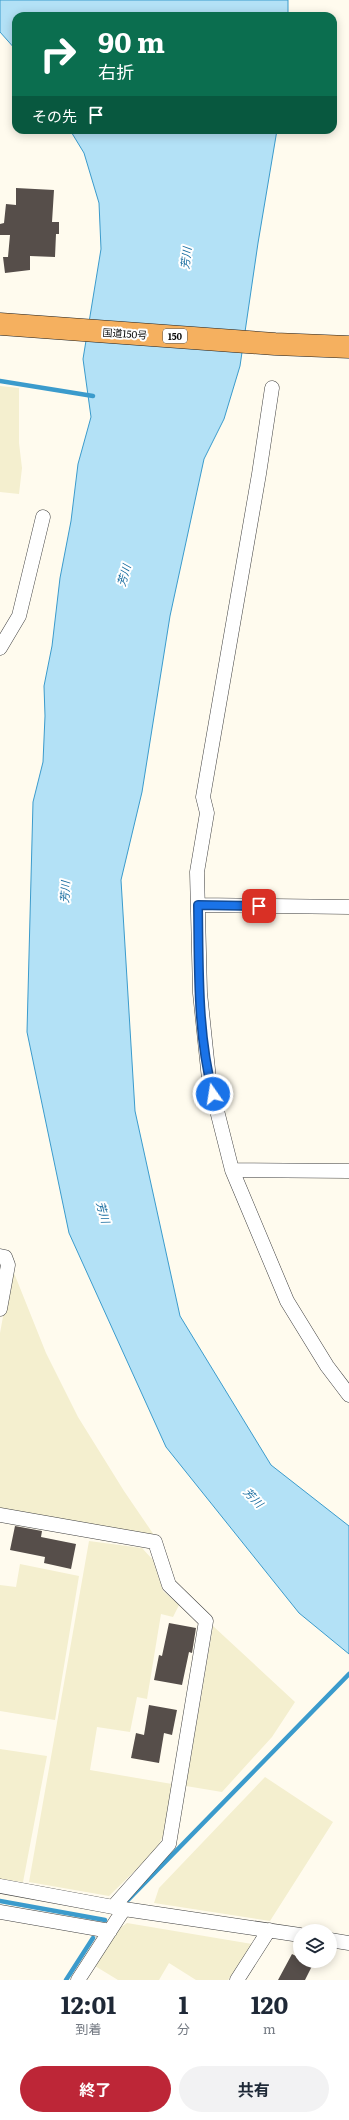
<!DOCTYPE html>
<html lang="ja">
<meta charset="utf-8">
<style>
:root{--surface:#fff;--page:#f2f2f3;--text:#1f2937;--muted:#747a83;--accent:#bd2637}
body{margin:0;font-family:Literata,"Noto Sans JP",serif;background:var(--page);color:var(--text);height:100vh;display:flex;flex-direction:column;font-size:15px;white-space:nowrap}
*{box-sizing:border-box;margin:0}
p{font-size:13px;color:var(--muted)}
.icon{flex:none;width:22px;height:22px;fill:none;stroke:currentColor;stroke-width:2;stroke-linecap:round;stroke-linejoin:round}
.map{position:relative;height:1980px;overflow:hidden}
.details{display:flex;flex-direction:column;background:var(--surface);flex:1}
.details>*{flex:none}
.guide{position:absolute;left:12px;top:12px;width:325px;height:122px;border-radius:12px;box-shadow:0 2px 10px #0003;background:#0b6e4f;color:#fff;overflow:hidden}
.fabs{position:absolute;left:293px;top:1924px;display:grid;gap:8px}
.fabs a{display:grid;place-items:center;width:44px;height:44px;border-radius:50%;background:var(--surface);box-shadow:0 2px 10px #0003;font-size:20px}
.pin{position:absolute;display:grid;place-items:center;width:34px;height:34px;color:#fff;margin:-17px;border-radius:8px;box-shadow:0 2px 6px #0006}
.me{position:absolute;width:44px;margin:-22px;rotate:347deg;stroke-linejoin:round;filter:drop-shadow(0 0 3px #0008)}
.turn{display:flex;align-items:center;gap:14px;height:84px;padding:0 20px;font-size:18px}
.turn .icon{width:52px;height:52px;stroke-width:2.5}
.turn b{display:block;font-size:28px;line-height:34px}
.then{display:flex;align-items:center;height:38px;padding:0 20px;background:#0003;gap:8px;font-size:15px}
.eta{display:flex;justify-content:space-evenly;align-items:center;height:68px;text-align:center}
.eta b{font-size:24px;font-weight:700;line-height:28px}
.primary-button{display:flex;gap:8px;margin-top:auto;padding:8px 20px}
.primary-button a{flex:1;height:46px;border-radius:24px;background:var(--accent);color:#fff;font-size:16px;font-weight:700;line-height:46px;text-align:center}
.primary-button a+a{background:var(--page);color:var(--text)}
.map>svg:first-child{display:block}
</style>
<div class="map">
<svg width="349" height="1980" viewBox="0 0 349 1980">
<rect width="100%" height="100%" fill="#fffbee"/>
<path fill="#f4efcf" d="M0,386L19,388V443L22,468L19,494L0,492Z
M12,1268L46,1353L78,1417L124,1491L154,1535L0,1510V1333Z
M89,1541L142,1548L153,1560L163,1591L179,1605L173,1617L161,1614L147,1699L137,1697L130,1732L97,1727L90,1770L172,1784L164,1833L157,1849L109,1896L29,1882Z
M20,1564L79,1576L55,1720L0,1711V1585L16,1587Z
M213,1626L295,1702L272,1737L222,1792L186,1786Z
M0,1749L47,1756L23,1882L0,1879Z
M265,1777L333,1822L270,1921L154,1903L159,1888Z
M127,1923L252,1944L228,1980H196L169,1963L159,1980H118L95,1966L117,1930Z"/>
<path fill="#b3e1f6" stroke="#3b9bcc" d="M0,0H288V16H16V50L0,32Z
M70,130H277L258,243L240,366L224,419L204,459L170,616L142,792L121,880L135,1111L180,1316L271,1465L349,1526V1654L299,1613L166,1447L69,1233L27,1032L33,802L43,762L45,716L44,686L52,646L60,578L71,521L78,464L91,417L83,359L101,249L99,203L84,153Z"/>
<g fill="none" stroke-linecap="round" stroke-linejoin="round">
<path stroke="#3b9bcc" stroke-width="4.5" d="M0,381L93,396
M128,1900L349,1674
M0,1901L105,1920
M66,1980L93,1938"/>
</g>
<path fill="#564e4a" d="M16,188L54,190L52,222H59V234H56L55,257L30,256V270L5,273L3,257H8L10,235H0V224L4,223L6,204L16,205Z
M15,1526L42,1531L41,1537L76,1544L71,1569L44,1563L45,1557L10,1550Z
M169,1623L196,1628L192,1653L189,1652L182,1685L154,1680L159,1655L162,1656Z
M149,1705L177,1710L172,1735L164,1733L159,1763L131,1758L136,1733L144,1735Z
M292,1954L300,1958V1961H307L313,1964L305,1980H278Z"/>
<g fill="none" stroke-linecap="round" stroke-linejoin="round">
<defs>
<path id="minor" d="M272,388L259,474L203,797L207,813L197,872L200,993L209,1079L232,1170L287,1301L327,1366L349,1395
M0,648L19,616L43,517
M199,905L349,907
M232,1170L349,1171
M0,1256L5,1257L8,1265L0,1309
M0,1515L155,1542L169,1585L206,1621L169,1844L113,1907
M0,1886L124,1909L300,1935
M0,1912L110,1931
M330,1940L349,1943
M78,1980L124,1909
M237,1980L269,1930"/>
<path id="trunk" d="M0,324L275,344L349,347"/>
</defs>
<use href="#minor" stroke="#404040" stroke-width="15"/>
<use href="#trunk" stroke="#1e1e1e" stroke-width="23"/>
<use href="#minor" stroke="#fff" stroke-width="14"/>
<use href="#trunk" stroke="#f5b05f" stroke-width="22"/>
</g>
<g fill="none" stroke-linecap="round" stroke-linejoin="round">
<defs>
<path id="route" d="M213,1094C197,1033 199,967 198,905L259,906"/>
</defs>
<use href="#route" stroke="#114b97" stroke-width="10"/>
<use href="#route" stroke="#1a73e8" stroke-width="7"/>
</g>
<g text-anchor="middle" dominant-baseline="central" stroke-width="4" stroke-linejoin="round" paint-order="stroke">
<rect fill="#fff" stroke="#565656" stroke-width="1" x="163" y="329" width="24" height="14" rx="3"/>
<g font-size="9" font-weight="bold" fill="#0d0d0d">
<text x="175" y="336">150</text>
</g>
<g font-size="10" fill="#0d0d0d" stroke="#fff">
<text transform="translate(125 333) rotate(4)">国道150号</text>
</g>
<g font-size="11" font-style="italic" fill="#176c9f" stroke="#fff">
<text transform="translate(185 258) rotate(-84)">芳川</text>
<text transform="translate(123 575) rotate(-74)">芳川</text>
<text transform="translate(64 892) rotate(-87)">芳川</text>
<text transform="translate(104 1212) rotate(75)">芳川</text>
<text transform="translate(254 1497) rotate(46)">芳川</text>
</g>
</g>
</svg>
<div class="fabs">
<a><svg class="icon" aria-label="layers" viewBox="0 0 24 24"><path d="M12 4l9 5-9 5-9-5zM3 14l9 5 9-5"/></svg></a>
</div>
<div class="pin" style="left:259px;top:906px;background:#d93025"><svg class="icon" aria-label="arrive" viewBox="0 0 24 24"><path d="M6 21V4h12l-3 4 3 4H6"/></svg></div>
<svg class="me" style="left:213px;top:1094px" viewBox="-20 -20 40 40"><circle r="17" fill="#1a73e8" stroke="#fff" stroke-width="3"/><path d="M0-11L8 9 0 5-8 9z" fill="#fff"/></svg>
<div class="guide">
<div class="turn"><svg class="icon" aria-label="right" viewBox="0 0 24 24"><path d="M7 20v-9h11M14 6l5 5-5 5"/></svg><div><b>90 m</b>右折</div></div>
<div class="then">その先<svg class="icon" aria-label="arrive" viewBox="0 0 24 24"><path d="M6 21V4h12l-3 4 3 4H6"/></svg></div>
</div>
</div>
<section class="details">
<div class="eta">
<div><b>12:01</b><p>到着</p></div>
<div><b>1</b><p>分</p></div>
<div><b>120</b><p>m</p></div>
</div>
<div class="primary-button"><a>終了</a><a>共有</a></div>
</section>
